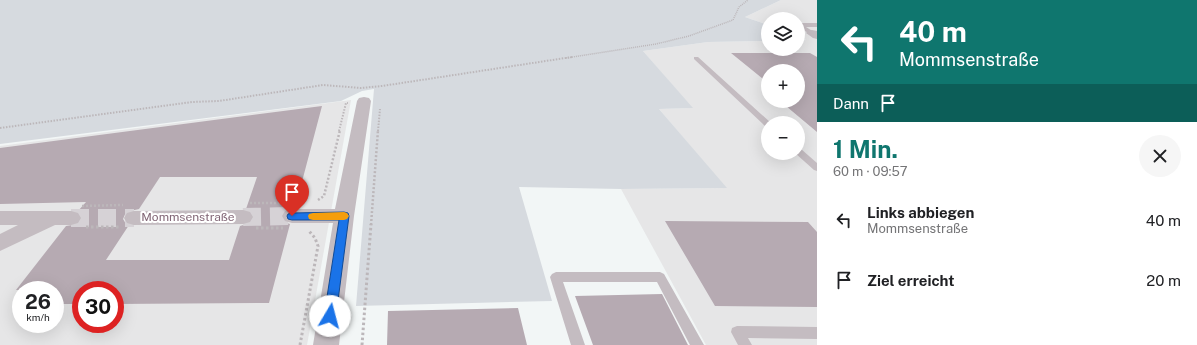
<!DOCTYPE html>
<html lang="de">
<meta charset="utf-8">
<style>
:root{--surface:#fff;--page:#f6f6f6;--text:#202124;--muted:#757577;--accent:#0f766e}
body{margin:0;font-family:"Public Sans",sans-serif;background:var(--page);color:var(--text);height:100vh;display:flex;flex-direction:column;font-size:15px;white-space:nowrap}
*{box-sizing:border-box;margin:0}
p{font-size:13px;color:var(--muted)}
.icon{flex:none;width:22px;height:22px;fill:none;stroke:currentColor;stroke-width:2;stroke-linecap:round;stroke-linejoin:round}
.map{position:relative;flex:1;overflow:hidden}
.details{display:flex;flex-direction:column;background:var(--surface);width:380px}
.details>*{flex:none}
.guide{background:#0f766e;color:#fff;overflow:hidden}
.buttons{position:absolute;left:761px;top:12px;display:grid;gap:8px}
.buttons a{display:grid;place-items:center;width:44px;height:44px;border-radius:50%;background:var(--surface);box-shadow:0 4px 16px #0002;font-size:20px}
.speed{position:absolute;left:12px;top:281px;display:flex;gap:8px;font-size:20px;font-weight:700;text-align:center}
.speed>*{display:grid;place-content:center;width:52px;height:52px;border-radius:50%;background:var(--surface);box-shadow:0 4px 16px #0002;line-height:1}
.speed small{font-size:10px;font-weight:400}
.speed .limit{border:6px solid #d22;background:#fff;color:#111}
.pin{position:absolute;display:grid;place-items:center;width:34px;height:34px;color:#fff;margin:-41px -17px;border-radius:50% 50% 50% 0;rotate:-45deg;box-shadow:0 0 4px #0007}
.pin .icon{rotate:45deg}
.me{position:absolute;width:44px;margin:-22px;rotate:8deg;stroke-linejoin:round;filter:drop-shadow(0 0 3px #0008)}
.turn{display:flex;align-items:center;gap:14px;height:84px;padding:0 16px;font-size:18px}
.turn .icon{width:52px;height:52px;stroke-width:2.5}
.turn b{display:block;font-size:28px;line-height:34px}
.then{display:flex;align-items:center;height:38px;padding:0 16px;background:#0003;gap:8px;font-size:15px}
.round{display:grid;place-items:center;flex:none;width:42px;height:42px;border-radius:21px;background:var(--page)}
.headline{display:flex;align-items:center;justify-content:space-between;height:68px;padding:0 16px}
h1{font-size:24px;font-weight:700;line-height:30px;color:var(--accent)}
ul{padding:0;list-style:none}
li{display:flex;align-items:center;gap:12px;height:60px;padding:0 16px}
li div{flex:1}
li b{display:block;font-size:15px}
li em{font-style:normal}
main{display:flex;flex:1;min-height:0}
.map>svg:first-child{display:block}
</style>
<main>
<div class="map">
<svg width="817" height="345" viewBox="0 0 817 345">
<rect width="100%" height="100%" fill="#f2f6f6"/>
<path fill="#e6e6e7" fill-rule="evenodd" d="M781,0H817V345H706L621,189L726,188L659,109L692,108L643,51L708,42L768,41V49H798V41L806,40L798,36V19H768V25L745,17ZM768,71H798V101H768ZM768,123H798V153H768Z
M351,100L307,345H0V146ZM21,290H55V324H21ZM81,290H115V324H81Z"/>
<path fill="#d6dadf" d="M0,0H781L745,17L768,25V41L708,42L643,51L693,108L659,109L727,188L621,189L519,187L552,301L356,306L374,89L362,91L341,101L0,144Z"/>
<path fill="#b6aab2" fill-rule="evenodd" d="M731,53H810L817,57V132L780,101H798V71H768V83Z
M322,106L295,208L285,210L281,215L284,222L290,224L269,303L115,304V290H81V304H55V290H16L66,226L79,224L82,217L78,211L86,202L0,204V148ZM160,177H257L246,209L251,211L254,218L250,223L240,226L229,260H106L129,225L126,224L123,219L126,212L139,209Z
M665,221L808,222L817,232V307L715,306Z
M662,294L688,345H593L575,296Z
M518,308L527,345H387L388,311Z"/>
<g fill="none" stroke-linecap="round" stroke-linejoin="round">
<path stroke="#d6d2d6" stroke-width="18" stroke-dasharray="18 9" stroke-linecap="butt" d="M243,217L292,216
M71,218H134"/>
<path stroke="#bcb7ba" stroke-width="1.5" stroke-dasharray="1 1" stroke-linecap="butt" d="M566,58L656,44L689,36L733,20L739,7L748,0"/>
<path stroke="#bcb7ba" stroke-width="2" stroke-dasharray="1.5 1.5" stroke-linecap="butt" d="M0,128L192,102L219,101L323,85L361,88L382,86L572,57
M339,131L346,103H348
M378,131L380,109"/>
<path stroke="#bcb7ba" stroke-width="2.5" stroke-dasharray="2 2" stroke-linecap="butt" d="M318,200L324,196L340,130
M250,203H283
M82,206L123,205
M371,225L378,130"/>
<path stroke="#bcb7ba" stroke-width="3" stroke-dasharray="2.5 2.5" stroke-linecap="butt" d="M86,227H121
M256,228H283
M300,345L318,246L315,238L309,231
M362,345L371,224"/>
<path fill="#c4bcc1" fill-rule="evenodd" d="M817,23V27H806L814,32L815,33L812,35L798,27L799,23Z
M694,57H698L771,123H768V126H765L694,59Z
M798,148L801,149L817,163V171L814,170L795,153H798Z
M556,272H660L664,274L704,345H690L657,282H563L585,345H571L550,277L552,274Z
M737,326L817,327V339L748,338L752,345H738L731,332L732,328Z"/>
<path fill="#c4bcc1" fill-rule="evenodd" d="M812,30L817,31V39L813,38L806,33L808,31Z
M364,97L369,98L371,101L354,216L339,345H313L333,223H292L285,221L282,216L285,211L292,209H335L357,101L359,98Z
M243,210L250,212L253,217L250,222L243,224L134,225L127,223L124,218L127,213L134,211Z
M0,211H71L78,213L81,218L78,223L71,225H55L0,251V234L18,225H0Z"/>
</g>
<path fill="#1a73e8" stroke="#114b97" d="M344,212L348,213L349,216L336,316L334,320L330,322L325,320L324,316L339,220H292L288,219L287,216L288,214L292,213Z"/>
<path fill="#f59e0b" d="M344,212L347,213L349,216L347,219L344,220H313L309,219L308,216L309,214L313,213Z"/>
<g text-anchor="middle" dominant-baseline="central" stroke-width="4" stroke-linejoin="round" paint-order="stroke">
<g font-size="12" fill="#826676" stroke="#fff">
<text x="188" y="217">Mommsenstraße</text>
</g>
</g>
</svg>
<div class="buttons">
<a><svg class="icon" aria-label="layers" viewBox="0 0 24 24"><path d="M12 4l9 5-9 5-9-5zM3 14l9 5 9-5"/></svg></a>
<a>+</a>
<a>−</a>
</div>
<div class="speed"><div>26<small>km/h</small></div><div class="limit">30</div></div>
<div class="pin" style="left:292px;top:216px;background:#d93025"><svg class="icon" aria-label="arrive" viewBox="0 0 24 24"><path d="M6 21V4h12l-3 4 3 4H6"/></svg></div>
<svg class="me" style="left:330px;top:316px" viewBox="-20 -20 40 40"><circle r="19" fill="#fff"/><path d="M0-13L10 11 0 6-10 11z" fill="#1a73e8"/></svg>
</div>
<section class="details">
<div class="guide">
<div class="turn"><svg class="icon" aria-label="left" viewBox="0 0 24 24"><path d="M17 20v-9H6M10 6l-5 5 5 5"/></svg><div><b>40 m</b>Mommsenstraße</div></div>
<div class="then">Dann<svg class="icon" aria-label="arrive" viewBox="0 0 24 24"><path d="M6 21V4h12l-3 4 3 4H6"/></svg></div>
</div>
<div class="headline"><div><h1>1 Min.</h1><p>60 m · 09:57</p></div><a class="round"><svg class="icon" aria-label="close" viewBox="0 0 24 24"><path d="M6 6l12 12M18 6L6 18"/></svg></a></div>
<ul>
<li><svg class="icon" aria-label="left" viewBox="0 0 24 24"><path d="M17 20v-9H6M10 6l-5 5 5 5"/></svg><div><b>Links abbiegen</b><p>Mommsenstraße</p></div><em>40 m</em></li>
<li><svg class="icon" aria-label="arrive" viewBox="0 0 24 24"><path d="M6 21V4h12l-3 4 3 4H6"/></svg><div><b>Ziel erreicht</b></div><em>20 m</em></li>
</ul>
</section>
</main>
